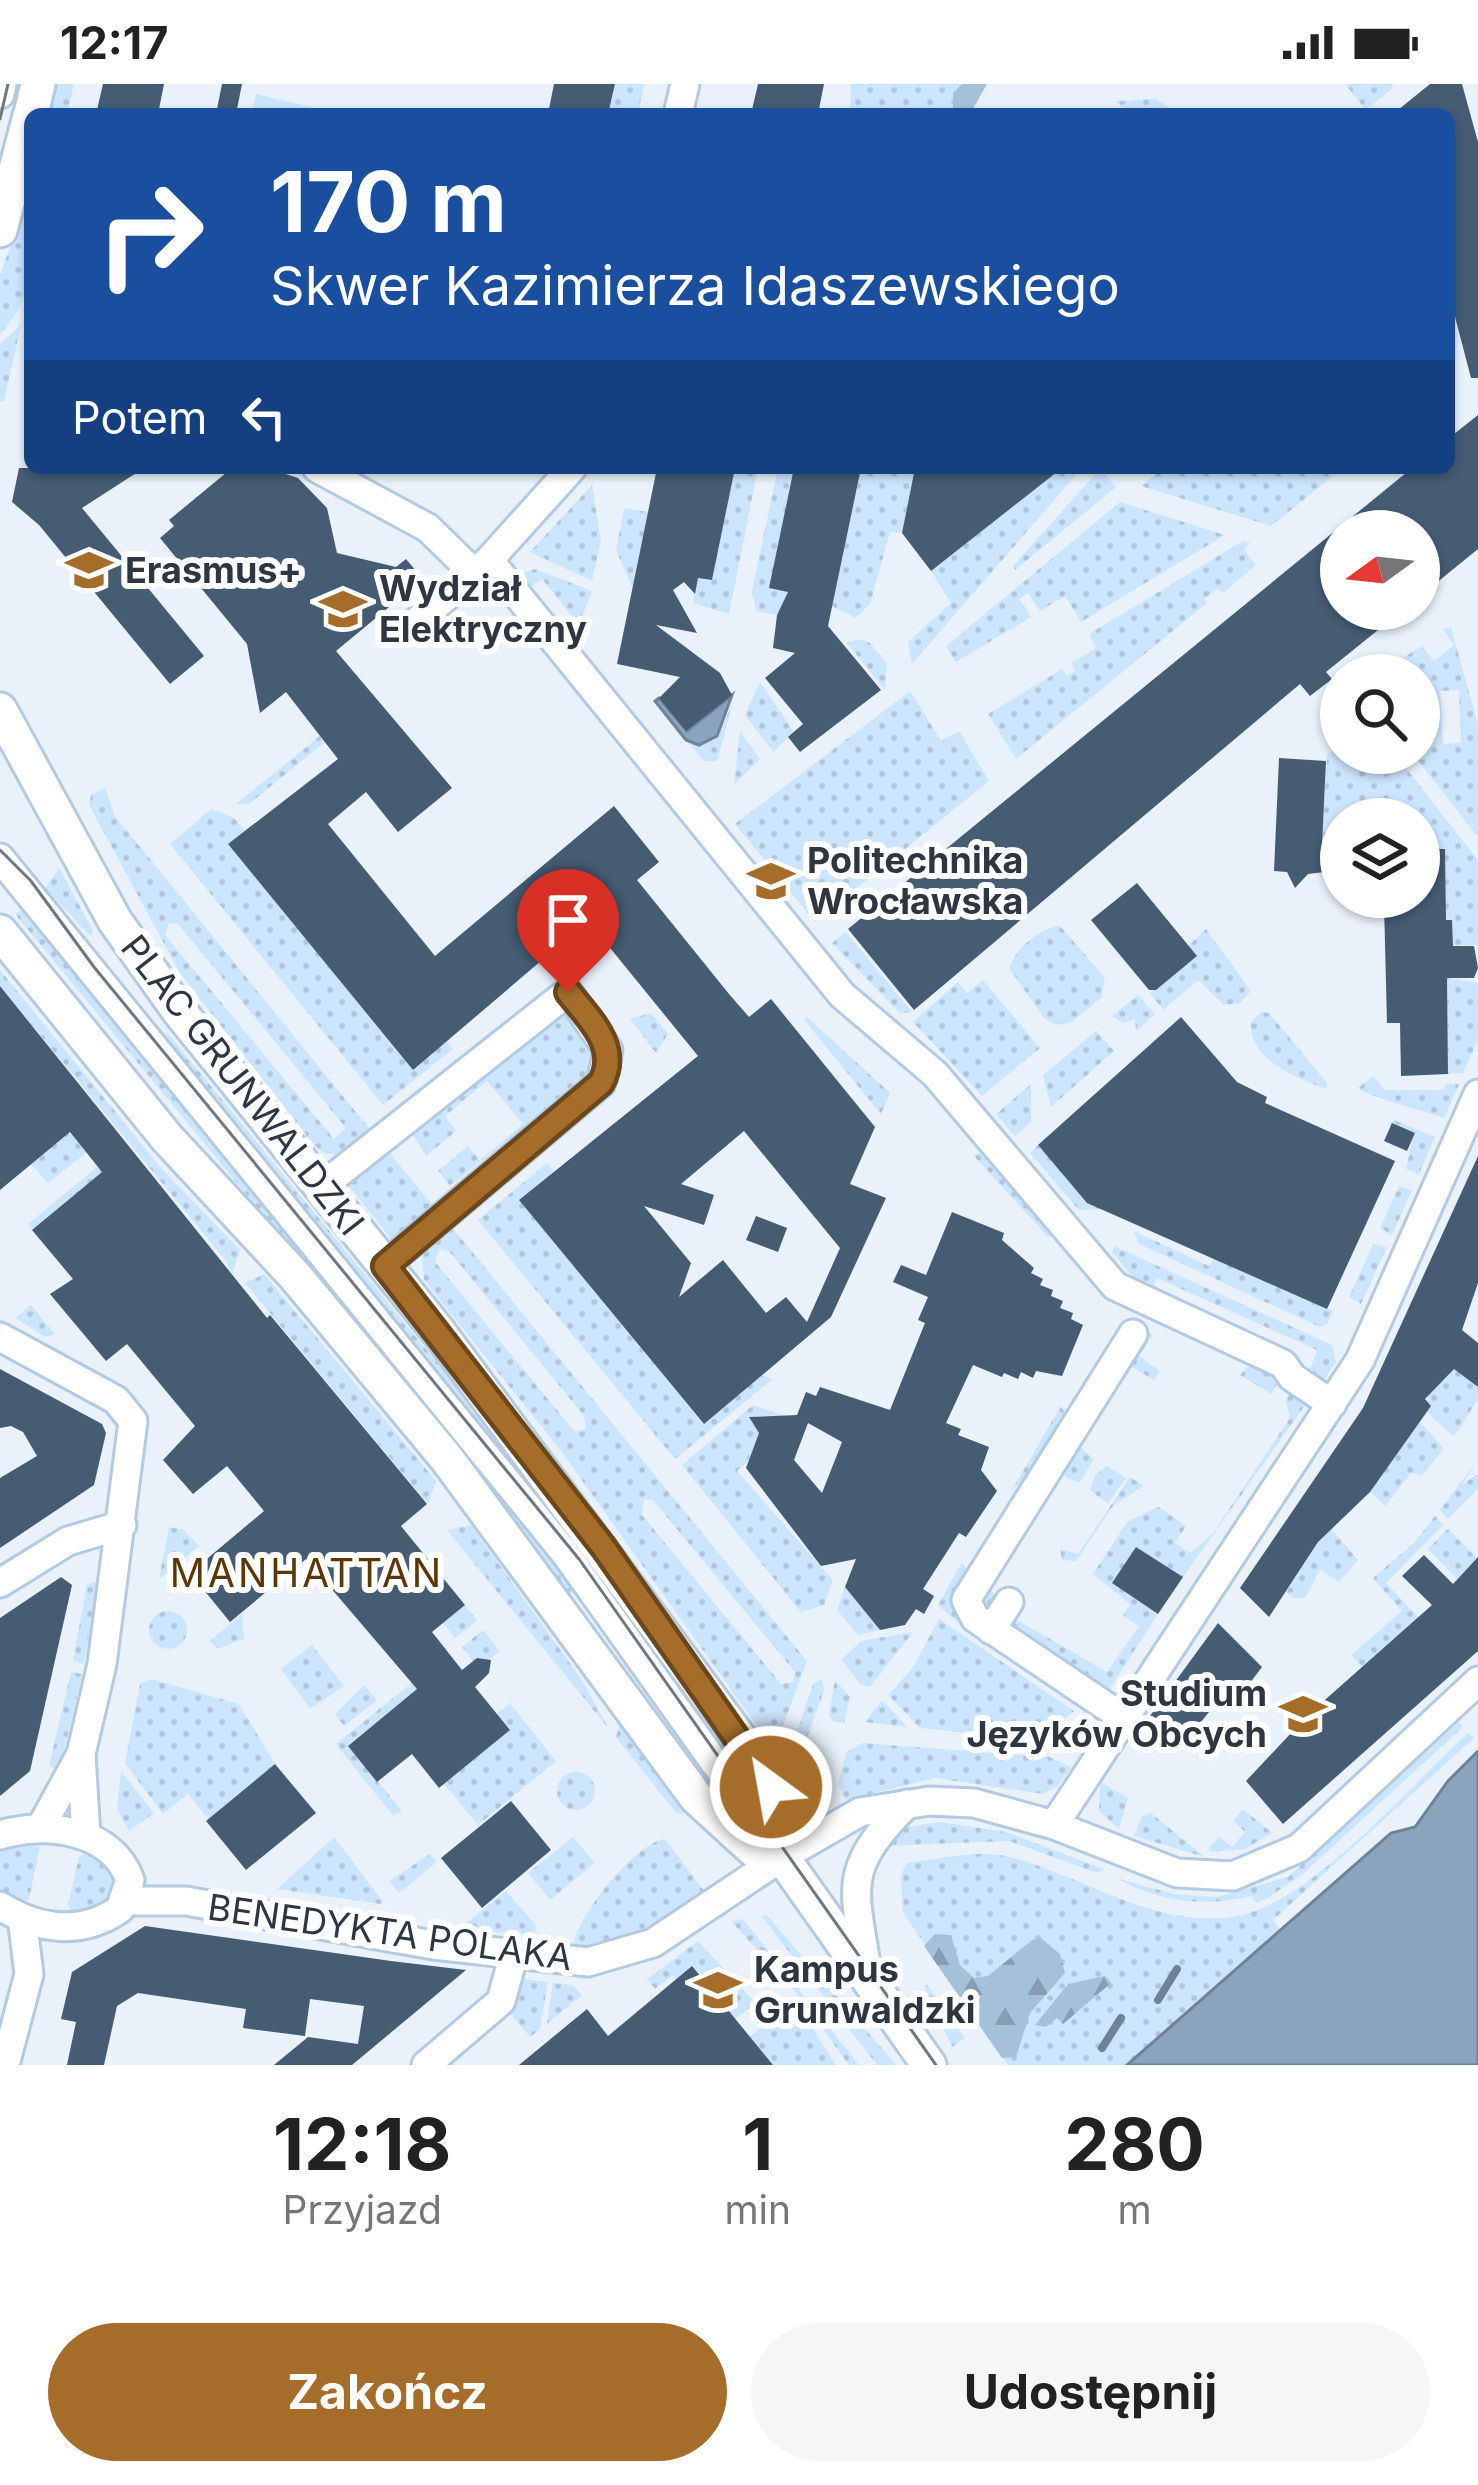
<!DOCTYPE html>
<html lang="pl">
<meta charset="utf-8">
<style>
:root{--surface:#fff;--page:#f6f6f6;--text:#222;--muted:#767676;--accent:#a56d29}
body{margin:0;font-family:Inter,sans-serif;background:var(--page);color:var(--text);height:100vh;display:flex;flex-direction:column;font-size:45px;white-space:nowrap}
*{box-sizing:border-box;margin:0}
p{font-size:39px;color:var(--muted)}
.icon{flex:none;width:66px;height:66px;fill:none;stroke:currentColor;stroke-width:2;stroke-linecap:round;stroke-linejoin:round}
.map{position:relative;height:1981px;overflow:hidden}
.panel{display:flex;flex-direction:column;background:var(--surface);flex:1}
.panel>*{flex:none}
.top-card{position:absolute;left:24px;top:24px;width:1431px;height:366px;border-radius:18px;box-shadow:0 3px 9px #0004;background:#1a4fa0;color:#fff;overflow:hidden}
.needle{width:78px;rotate:255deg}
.controls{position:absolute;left:1320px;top:426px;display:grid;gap:24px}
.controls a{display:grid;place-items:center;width:120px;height:120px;border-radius:50%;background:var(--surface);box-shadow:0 3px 9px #0004;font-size:60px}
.pin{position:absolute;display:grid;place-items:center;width:102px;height:102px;color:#fff;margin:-123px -51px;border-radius:50% 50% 50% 0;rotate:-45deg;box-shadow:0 0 12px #0007}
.pin .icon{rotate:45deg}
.me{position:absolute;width:132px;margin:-66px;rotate:328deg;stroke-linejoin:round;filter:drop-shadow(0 0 9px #0008)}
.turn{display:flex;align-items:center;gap:42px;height:252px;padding:0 48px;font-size:54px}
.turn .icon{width:156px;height:156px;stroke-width:2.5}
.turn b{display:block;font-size:84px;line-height:102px}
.then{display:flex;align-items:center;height:114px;padding:0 48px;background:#0003;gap:24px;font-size:45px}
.eta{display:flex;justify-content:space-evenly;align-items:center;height:204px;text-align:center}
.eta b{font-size:72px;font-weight:700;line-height:84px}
.primary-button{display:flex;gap:24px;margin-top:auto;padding:24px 48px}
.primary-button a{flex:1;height:138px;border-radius:72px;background:var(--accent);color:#fff;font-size:48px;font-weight:700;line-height:138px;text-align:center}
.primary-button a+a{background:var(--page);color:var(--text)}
.status{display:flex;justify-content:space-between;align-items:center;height:84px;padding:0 60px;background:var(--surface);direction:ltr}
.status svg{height:33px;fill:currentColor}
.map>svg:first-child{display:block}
</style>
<div class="status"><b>12:17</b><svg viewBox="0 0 49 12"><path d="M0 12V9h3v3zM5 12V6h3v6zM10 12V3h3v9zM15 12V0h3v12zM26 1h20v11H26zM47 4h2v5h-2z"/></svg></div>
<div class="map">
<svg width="1478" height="1981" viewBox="0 0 1478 1981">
<defs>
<pattern id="grass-dots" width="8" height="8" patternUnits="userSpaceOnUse" patternTransform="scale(3)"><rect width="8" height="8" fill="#cce5fe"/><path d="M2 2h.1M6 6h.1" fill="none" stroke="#b0c5db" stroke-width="1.8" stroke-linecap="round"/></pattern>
<pattern id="forest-firs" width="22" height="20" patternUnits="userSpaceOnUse" patternTransform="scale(3)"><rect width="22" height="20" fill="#a5c0d9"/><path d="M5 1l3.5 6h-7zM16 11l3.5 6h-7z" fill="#879db1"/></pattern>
</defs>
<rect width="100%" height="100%" fill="#e9f2fb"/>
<path fill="url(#grass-dots)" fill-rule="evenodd" d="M54,0H74L67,30H48Z
M615,0H644L638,30H608Z
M851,0H987L970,30H850Z
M1345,0H1392L1393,4L1366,26Z
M1156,15L1179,30H1127L1116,17Z
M30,108C30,160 40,211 0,250V191Z
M21,241L4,317H0V260Z
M735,384H758L729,530L693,519L698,494L712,496Z
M778,384H794L795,509L777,531L756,527L752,507Z
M861,384L914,389L902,449L890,448L870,520L856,534L832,522Z
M1062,384H1082L912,580L908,558L951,519L931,487Z
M1163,384H1343L1271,442L1141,402Z
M1100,385L1116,403L1015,486L1013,482Z
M592,401L601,457L592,497L530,468Z
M1120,418L1225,451L1081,538L1065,512L1040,527L1028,509L1019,515L1031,533L956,578L946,562Z
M624,424L648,428L633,505L616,466Z
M1243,457L1250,459L1244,466L1256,481L1223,509L1218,504L1204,515L1207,519L1016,675L988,630L1062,585L1067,592L1075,587L1071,579L1096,564L1089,550Z
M535,485L592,507L579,541L542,495L527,506L516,491Z
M1451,543L1478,641V753L1412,669H1419V644L1427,643L1419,591L1377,590L1422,562L1434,577L1454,561L1443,545ZM1459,606L1461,659L1443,660L1440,607Z
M857,555L870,559L887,580L885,606L847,559Z
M760,598L794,648L773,668L745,631Z
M910,607L941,657L959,647L989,697L815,838L735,740Z
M733,619L717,677H704L686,656L699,661L717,652Z
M740,647L760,675L734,701Z
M321,651L325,658L249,720H236Z
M1341,659V669H1394L1478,776V861H1453L1452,837L1446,836L1445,766L1419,765V735H1341V762H1322L1327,671Z
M105,704L115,732L372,1048L343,1071L324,1069L314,1061L180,889L89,721L91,711ZM169,839L178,840L346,1044L334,1055L165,851Z
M211,725L234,734L245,746L229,761L412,985L447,957L453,965L383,1021L170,760Z
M59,784L93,846L91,853L45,804Z
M22,825L514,1425L575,1504L566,1511L492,1408L15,830Z
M1060,842L1105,894L1101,914L1072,938L1056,941L1044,934L1009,884C1015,865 1040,844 1060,842Z
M1206,845L1251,907L1240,919L1224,921L1198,896L1163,926L1150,909L1196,873L1188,862Z
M846,848L912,928L900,929L832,859Z
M0,886L161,1084L240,1166L232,1192L227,1178L0,902Z
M1447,894L1478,899V956L1463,989L1448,990Z
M983,896L1040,964L982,1012L913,938L958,898L967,909Z
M1138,911L1155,930L1136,947L1135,935L1123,939L1112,932Z
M1261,928L1269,929L1327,999L1326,1005C1297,994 1248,976 1251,938Z
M651,929L668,950L656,969L630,935Z
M561,931L571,932L596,972L590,990L450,1102L438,1087L468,1062L480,1076L523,1040L487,997L445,1032L456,1047L426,1072L413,1051Z
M807,933L890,1009L881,1030L804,936Z
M155,942L171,953L603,1482L594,1489Z
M1096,947L1114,967L1051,1023L1043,991Z
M1373,992L1385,1006H1444L1445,1000H1459L1444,1034C1425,1027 1368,1013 1358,1004Z
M1031,1000V1038L1015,1052L996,1030Z
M1394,1036L1435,1053L1419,1090L1406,1085L1414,1049L1389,1040Z
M70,1048L86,1069L48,1099L31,1080Z
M1038,1061L1087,1118L1104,1125L1079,1126L1030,1069Z
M984,1066L1054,1148L1049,1154L974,1072Z
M389,1068L434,1123L392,1156L349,1102Z
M547,1079L554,1087L520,1117L703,1340L760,1291L773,1295L675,1375L478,1136Z
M97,1083L102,1088L32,1146L28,1140Z
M1399,1102L1412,1106L1392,1151L1380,1144Z
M451,1142L807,1577L774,1666L561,1367L424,1196L422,1171ZM439,1166L449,1167L584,1332L586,1345L574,1347L435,1178ZM644,1415L653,1416L795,1588L793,1598L781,1600L642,1431Z
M1134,1147L1209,1182L1214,1174L1333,1227L1327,1240L1320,1243L1139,1160Z
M1373,1160L1387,1163L1361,1220L1349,1213Z
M1114,1162L1332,1261L1336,1278L1319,1303L1308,1292L1317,1266L1157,1194L1147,1210L1112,1168Z
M264,1190L436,1397L428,1420L245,1199Z
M31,1221L55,1250L45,1253L15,1234Z
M1143,1245L1153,1251L1139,1272L1160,1287L1154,1296L1132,1283L1080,1363L1094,1375L1079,1399L1062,1391L988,1505L1002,1515L984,1525L980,1504Z
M1434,1268L1478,1303V1315L1454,1353L1426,1327Z
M1252,1278L1281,1294L1271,1310L1240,1291Z
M1291,1308L1308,1317L1183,1493L1143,1467L1113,1499L1158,1530L1107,1609L1014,1545V1534L1107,1588L1139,1542L1123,1532L1130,1520L1093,1490L1128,1437L1159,1423L1186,1442L1175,1459L1191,1469L1213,1449L1290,1334L1286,1316Z
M753,1321L782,1331L750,1333L759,1349L748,1377L737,1387L833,1496L824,1521L801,1528L682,1381Z
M1061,1322L1069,1336L1030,1397L1013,1404Z
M1418,1336L1444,1364L1422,1392L1411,1389L1385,1422L1364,1401Z
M1478,1375L1461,1402L1478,1389V1405L1448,1435L1440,1426Z
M1107,1382L1126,1394L1108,1420L1090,1406L1095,1391Z
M1130,1393L1144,1402L1113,1422L1076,1477L1062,1476L1060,1465L1078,1470Z
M1435,1432L1443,1441L1386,1499L1419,1534L1363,1584L1351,1571L1402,1527L1373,1494L1415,1458Z
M471,1441L582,1596L609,1645L447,1446Z
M1329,1442L1358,1476L1339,1498L1320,1485L1306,1513L1294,1515L1286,1508Z
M169,1443L184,1446L199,1462L159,1495Z
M1448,1445L1477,1474L1457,1495L1428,1465Z
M962,1478L969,1489L959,1540L938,1521Z
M98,1497L84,1580L73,1577L87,1500Z
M845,1503L880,1546L858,1551L837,1526Z
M465,1521L477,1537L455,1554L443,1539Z
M149 1546a19 19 0 1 1 38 0a19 19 0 1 1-38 0Z
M242,1530L244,1555L217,1565L210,1557Z
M939,1535L1074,1627C1034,1665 972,1648 920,1644L888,1611L912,1585Z
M483,1546L500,1567L487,1577H473L462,1563Z
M913,1548L870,1603L861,1601L841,1576L861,1557Z
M312,1561L344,1602L310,1625L281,1585Z
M429,1585L434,1592L348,1661L402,1727L393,1732L336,1660Z
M71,1588L82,1590L60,1685L49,1682Z
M151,1595L239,1620L275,1680L208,1735L188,1710L163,1730L125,1679L140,1600Z
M822,1595L824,1607L805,1659L796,1651L813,1600Z
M835,1596L850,1613L844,1639L834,1638L829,1631Z
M364,1601L377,1616L344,1642L335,1630Z
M882,1616L907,1643L865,1638Z
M510,1619L556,1677L478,1741L444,1700L509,1647L497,1630Z
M1459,1638L1463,1643L1304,1789L1268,1814L1256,1819L1252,1812C1208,1823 1159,1819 1119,1795L1174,1810L1217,1813L1288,1793Z
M620,1639L685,1730L676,1729L616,1653Z
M1468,1649L1474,1654L1273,1836L1281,1847L1127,1981H1008L903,1829L901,1792L906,1779C941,1775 980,1764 1015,1774C1092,1796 1177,1858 1260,1825C1325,1800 1414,1699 1468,1649Z
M862,1659L1049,1673L1071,1683L1058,1702L1043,1710L935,1694L846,1716L838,1700L846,1668Z
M121,1687L154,1729L129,1747L117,1725Z
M557 1707a19 19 0 1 1 38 0a19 19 0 1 1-38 0Z
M1100,1698L1128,1714L1119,1745L1099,1727Z
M1243,1725L1272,1749L1245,1765L1211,1768L1208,1765L1219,1753L1232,1763L1245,1748L1233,1737Z
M1150,1729L1152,1730L1205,1773L1134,1752L1142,1732Z
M940,1738L1006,1748L1104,1785L1097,1789L1009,1757L882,1762L907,1743Z
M334,1753L383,1818L381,1820L277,1805Z
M573,1753L595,1779L550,1816L528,1789Z
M665,1755L705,1808C662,1838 627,1864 573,1862C578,1831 635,1759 665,1755Z
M18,1758L40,1763L29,1815L22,1818L0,1809V1764Z
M85,1769L108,1781L118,1796L108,1819L72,1828L68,1821L79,1773Z
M430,1770L437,1778L399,1809L389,1797Z
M506,1807L536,1841L535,1851L459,1845Z
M766,1830L896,1981H877L762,1833Z
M743,1835L859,1981H849L799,1912L731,1837Z
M698,1857L756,1919L735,1935L672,1892L655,1905L647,1895Z
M524,1895L548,1898L540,1945L530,1953L508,1927Z
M553,1899L572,1901L582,1911L547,1940Z
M927,1900L965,1954L952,1963L924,1902Z
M794,1916L836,1981H773L750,1953Z"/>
<path fill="url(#forest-firs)" d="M962,0H987L970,30H953V9Z
M935,1850L951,1851L960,1881L974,1894L988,1892L1032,1856L1041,1854L1060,1870L1065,1889L1030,1929L1016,1973L1002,1974L924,1862Z
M1105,1892L1111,1899L1063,1940L1057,1934L1046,1943L1035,1941L1068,1900Z"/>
<path fill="#cce5fe" d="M256,10L341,30H251Z"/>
<path fill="#8aa4bd" stroke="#6e8398" stroke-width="3" d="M732,611L717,652L699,661L686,656L655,617L659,614L687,647Z
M1478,1667V1981H1127L1391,1749L1415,1743L1448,1697Z"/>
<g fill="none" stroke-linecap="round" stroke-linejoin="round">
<path stroke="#6e8398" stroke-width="8" d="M1158,1916L1177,1885
M1102,1964L1121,1934"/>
</g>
<path fill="#455c73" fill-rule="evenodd" d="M103,0H164L158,30H96Z
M222,0H242L236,30H216Z
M554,0H615L608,30H548Z
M758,0H824L818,30H751Z
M1430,0H1462L1478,58V294H1471L1449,210V30H1393Z
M1478,331V465L1419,513V447H1341V525H1404L1326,588L1332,595L1310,612L1300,600L914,926L848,845L1412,384H1449V354Z
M19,384H144L82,424L204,572L170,600L39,441L12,418Z
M232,384L270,385L298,394L327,424L337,469L396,483L406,475L423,495L336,567L452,704L398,748L366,708L328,740L435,872L614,722L659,778L637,796L729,910L749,933L771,915L875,1043L850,1100L886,1114L831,1233L704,1340L519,1116L698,972L615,870L588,837L413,986L228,760L338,675L286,608L260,629L247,560L160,454L174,442L169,436ZM744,1047L840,1164L807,1238L786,1213L766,1229L723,1176L679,1213L691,1179L644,1122L704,1141L714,1111L681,1100Z
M657,384H735L712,496L698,494L695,510L684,498L673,506L697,549L656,541L720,589L732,611L686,647L659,614L680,593L617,580Z
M794,384H861L828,542L881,606L800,668L788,653L803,640L765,594L795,569L773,564L777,531L788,508L769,504Z
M915,384H1062L931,487L902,449Z
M1279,674L1326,677L1322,762H1341V786L1308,790L1295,804L1287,788L1274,787Z
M1419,765H1445L1446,836H1452L1453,862H1474L1478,884L1474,894H1447L1448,990L1401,992L1400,939H1387L1384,820H1395V813H1419Z
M1137,799L1197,872L1156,906H1149L1091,836Z
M0,902L267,1234L270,1231L427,1420L401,1442L465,1521L432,1548L462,1586L477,1574L491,1576L489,1589L475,1603L510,1646L439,1704L412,1670L377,1698L348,1662L417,1605L306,1475L230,1538L190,1489L264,1427L227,1382L193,1410L163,1376L195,1342L127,1260L106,1277L50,1210L73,1195L32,1146L102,1088L70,1048L0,1106Z
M1181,933L1237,998L1267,1013L1265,1019L1395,1077L1327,1225L1087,1119L1038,1061Z
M1392,1039L1415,1049L1407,1067L1384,1057Z
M1478,1072V1199L1462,1246L1478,1259V1303L1454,1285L1425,1315L1431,1322L1370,1408L1318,1458L1269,1533L1240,1504L1363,1324Z
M952,1128L1004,1149L1002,1156L1034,1184L1031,1189L1043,1195L1040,1201L1053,1206L1051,1212L1063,1217L1060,1224L1073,1229L1071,1235L1083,1241L1062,1292L1036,1287L1033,1294L1021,1288L1018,1295L1004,1289L1002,1293L973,1281L946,1339L961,1345L958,1351L989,1363L981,1386L997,1407L966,1453L959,1449L923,1505L934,1512L924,1530L916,1525L905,1541L880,1546L845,1503L856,1475L821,1482L746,1384L759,1349L749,1333L797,1331L806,1308L816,1312L820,1303L890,1326L925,1239L918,1236L928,1213L893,1198L901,1181L926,1191ZM808,1339L842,1358L822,1409L794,1376Z
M756,1132L787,1144L778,1168L746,1156Z
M0,1285L102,1340L106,1349L94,1401L0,1464V1394L37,1372L23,1348L11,1342L0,1344Z
M1136,1463L1183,1493L1158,1530L1112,1499Z
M1424,1471L1453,1500L1478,1473V1567L1283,1740L1246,1697L1309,1630L1432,1521L1402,1492Z
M61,1493L72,1501L30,1687L0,1712V1534Z
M1218,1539L1262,1583L1237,1616L1226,1607L1184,1659L1150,1632Z
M275,1680L316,1729L246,1786L206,1737Z
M511,1717L551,1766L482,1824L441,1774Z
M145,1842L391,1877L466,1886L352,1981H274L308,1953L358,1960L364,1922L310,1915L305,1952L243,1944L246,1925L138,1909L117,1922L104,1981H67L76,1938L61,1935L72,1888Z
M692,1882L773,1981H519L587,1925L608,1952Z"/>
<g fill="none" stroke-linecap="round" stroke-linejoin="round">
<defs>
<path id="minor" d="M0,10L2,0
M678,30L685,0
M317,384L428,444L474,489
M489,476L842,911L935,990L1115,1202L1283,1280L1292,1293L1332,1320
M407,546L489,476L572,384
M0,774L565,1469L782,1773
M320,1104L568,908L608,966L601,999L384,1182
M0,1253L116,1316L133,1337L102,1580L81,1670L41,1743
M0,1499L68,1457L122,1441
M991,1546L1009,1518
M1122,1633L975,1534L966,1516L1133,1250
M81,1670L86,1752
M1054,1741L1360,1276L1478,1010
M0,1751C45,1737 112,1745 130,1796L120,1825C81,1852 38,1846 0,1822
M126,1817H186L433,1861L588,1878L653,1859L782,1773L860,1728L929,1717L974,1719L1054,1741L1177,1789L1233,1792L1299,1764L1478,1597
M868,1895C856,1804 838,1789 907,1720
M5,1981L29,1890L22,1834
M426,1981L501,1917L514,1870"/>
<path id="major" d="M31,30L38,0
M0,146L30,32
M0,626L115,837L179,927L438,1247L758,1679L785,1748L782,1773
M0,848L167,1054L295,1192L447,1375L696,1713L754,1766L782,1773L929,1981"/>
</defs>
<use href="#minor" stroke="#b4cae0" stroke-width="33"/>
<use href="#major" stroke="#b4cae0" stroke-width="39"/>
<use href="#minor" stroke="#fff" stroke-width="27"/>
<use href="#major" stroke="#fff" stroke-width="33"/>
<path stroke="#6f7881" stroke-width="3" d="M0,35L8,0
M0,766L31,797L94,883L579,1475L936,1981"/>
</g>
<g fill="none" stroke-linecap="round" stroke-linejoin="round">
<defs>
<path id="route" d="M568,908C589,935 621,963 601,999L385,1182L604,1464L771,1703"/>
</defs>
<use href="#route" stroke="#6b471b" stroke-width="30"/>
<use href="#route" stroke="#a56d29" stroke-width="21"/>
</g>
<defs>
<symbol id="university-bare" viewBox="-9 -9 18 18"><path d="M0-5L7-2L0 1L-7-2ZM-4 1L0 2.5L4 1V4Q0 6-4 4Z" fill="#a56d29" stroke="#fefefe" stroke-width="2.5" paint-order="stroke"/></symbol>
</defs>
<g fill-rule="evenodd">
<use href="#university-bare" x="56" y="453" width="66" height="66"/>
<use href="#university-bare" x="310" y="492" width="66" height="66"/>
<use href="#university-bare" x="738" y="764" width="66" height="66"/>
<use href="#university-bare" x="1270" y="1597" width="66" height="66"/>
<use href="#university-bare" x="685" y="1873" width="66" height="66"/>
</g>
<g text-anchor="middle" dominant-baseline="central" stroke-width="12" stroke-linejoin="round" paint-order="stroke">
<g font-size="36" font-weight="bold" fill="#2e3740" stroke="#fefefe" text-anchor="start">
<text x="125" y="486">Erasmus+</text>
<text x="379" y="504">Wydział<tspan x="379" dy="41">Elektryczny</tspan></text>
<text x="807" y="776">Politechnika<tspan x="807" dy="41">Wrocławska</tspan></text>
<text x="1267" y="1609" text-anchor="end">Studium<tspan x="1267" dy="41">Języków Obcych</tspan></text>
<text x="754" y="1885">Kampus<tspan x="754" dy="41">Grunwaldzki</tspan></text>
</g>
<g font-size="36" fill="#2e3740" stroke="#fefefe">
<text transform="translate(243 1001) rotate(52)">PLAC GRUNWALDZKI</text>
<text transform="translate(390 1848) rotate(8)">BENEDYKTA POLAKA</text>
</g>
<g font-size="39" letter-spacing="3" fill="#5c3703" stroke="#fefefe">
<text x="307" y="1488">MANHATTAN</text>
</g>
</g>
</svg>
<div class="controls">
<a><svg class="needle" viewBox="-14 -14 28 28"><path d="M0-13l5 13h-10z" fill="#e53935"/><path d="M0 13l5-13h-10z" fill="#767676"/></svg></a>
<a><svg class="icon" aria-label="search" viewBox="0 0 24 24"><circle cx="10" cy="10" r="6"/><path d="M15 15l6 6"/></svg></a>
<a><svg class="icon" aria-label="layers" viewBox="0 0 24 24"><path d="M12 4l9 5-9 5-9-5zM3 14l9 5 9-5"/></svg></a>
</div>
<div class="pin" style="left:568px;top:908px;background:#d93025"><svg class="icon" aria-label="arrive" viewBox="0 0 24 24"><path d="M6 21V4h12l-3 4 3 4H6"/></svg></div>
<svg class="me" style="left:771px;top:1703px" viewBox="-20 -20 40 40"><circle r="17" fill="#a56d29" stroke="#fff" stroke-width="3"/><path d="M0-11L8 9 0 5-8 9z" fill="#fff"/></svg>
<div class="top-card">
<div class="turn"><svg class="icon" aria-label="right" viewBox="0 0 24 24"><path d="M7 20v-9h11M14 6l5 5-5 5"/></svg><div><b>170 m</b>Skwer Kazimierza Idaszewskiego</div></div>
<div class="then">Potem<svg class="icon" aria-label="left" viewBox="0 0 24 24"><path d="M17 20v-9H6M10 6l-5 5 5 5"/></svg></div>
</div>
</div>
<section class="panel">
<div class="eta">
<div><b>12:18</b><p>Przyjazd</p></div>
<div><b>1</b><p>min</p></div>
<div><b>280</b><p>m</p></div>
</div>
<div class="primary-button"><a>Zakończ</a><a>Udostępnij</a></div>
</section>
